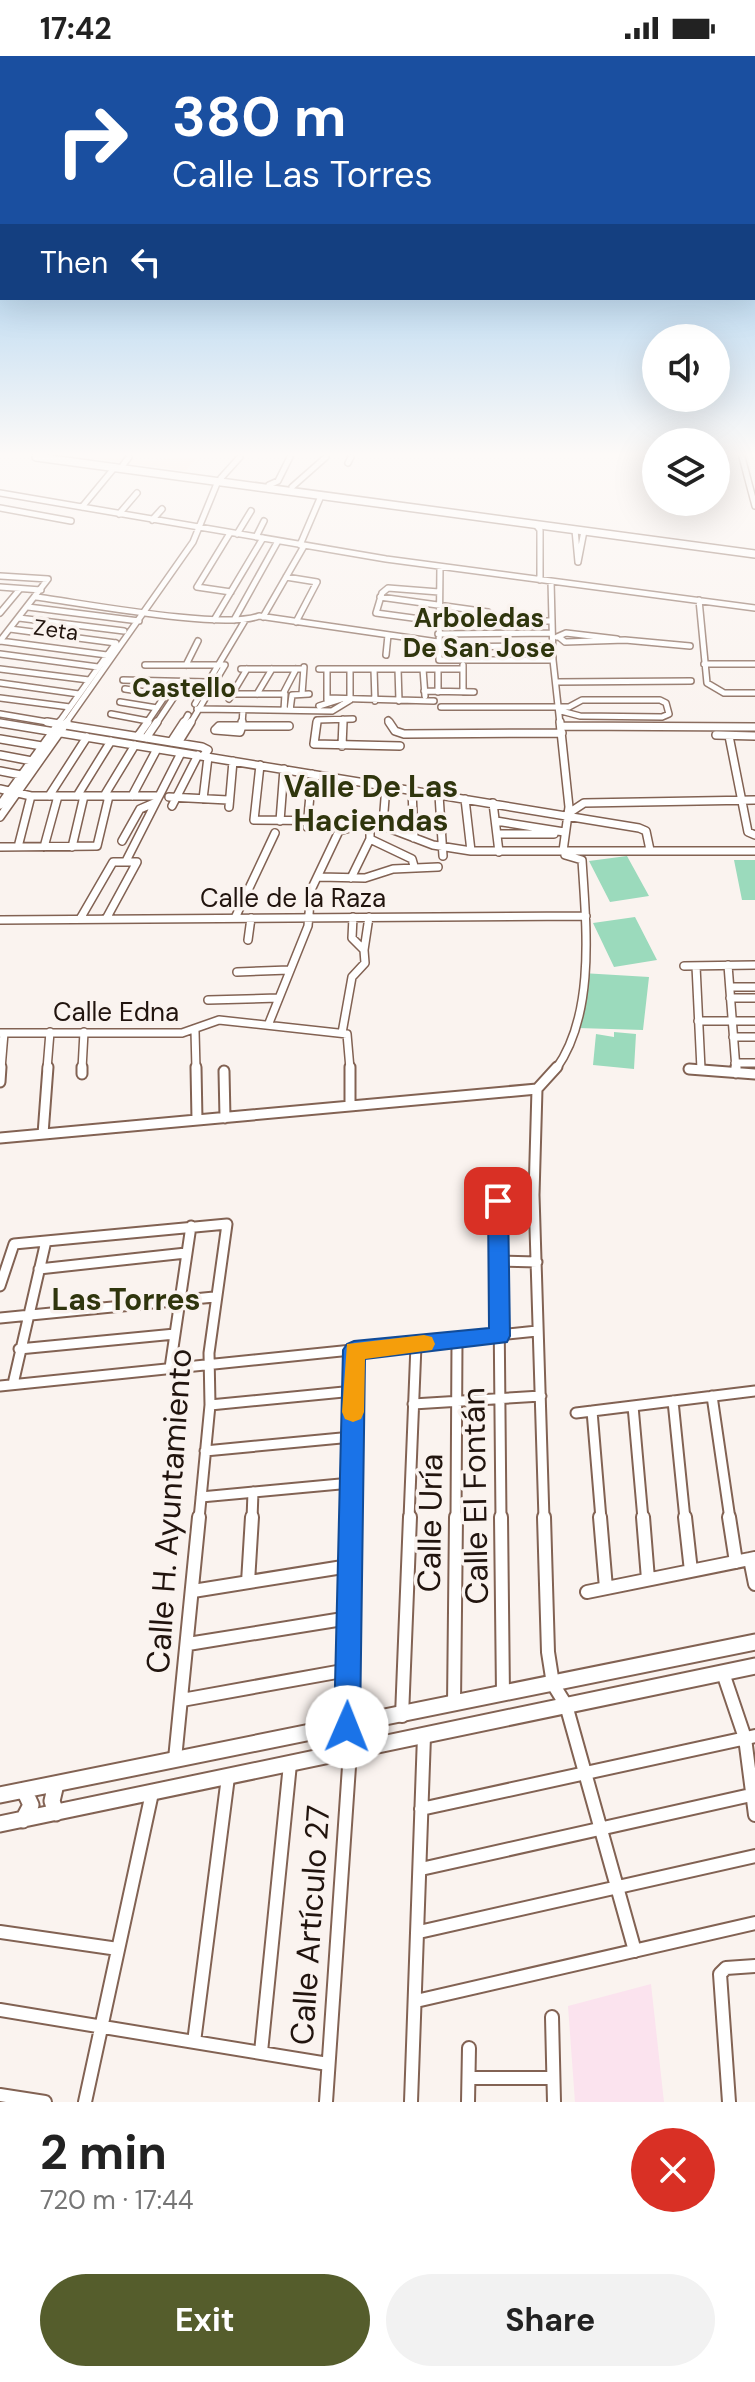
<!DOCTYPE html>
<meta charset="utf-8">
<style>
:root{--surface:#fff;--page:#f2f2f2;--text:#222;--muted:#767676;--accent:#555d2c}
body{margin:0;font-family:"DM Sans",sans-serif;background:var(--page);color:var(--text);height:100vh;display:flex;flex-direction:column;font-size:30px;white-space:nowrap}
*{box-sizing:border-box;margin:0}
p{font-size:26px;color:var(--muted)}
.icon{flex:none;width:44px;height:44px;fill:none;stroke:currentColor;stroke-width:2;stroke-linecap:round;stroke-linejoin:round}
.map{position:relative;height:2046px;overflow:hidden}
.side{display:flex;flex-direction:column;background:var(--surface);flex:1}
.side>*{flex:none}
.hud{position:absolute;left:0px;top:0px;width:756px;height:244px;box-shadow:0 8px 32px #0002;background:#1a4fa0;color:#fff;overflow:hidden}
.tools{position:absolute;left:642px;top:268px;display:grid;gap:16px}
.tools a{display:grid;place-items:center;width:88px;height:88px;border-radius:50%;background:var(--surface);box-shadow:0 8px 32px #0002;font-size:40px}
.pin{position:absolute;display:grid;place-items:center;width:68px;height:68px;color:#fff;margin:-34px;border-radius:16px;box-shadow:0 4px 12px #0006}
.me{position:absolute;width:88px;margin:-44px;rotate:1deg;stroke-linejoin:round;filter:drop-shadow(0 0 6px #0008)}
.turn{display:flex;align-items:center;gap:28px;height:168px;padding:0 40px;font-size:36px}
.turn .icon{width:104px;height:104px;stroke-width:2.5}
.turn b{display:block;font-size:56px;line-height:68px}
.then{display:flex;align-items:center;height:76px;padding:0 40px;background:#0003;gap:16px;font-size:30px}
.round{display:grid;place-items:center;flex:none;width:84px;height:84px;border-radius:42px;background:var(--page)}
.overview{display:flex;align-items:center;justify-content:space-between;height:136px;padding:0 40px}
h1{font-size:48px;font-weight:700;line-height:60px}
.button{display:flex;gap:16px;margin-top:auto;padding:16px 40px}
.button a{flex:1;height:92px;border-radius:48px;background:var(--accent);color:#fff;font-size:32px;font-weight:700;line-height:92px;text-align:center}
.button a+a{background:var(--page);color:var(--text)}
.status{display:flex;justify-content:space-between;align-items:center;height:56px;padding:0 40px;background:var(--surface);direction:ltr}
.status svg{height:22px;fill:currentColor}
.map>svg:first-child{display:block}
</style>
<div class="status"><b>17:42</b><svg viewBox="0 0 49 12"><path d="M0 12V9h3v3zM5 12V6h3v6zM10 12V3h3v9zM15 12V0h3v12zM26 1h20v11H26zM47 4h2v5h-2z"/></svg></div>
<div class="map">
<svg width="755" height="2046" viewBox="0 0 755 2046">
<rect width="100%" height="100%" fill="#faf3ef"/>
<path fill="#fee3d6" d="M83,401L149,404L198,401L185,415Z"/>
<path fill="#fbe3ee" d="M651,1928L664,2046H575L568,1950Z"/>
<path fill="#9bdabc" d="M627,800L649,840L610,846L589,805Z
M734,804H755V844H742Z
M635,861L657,904L614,911L593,867Z
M582,917L649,921L643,974L578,972Z
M614,976L636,978L634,1013L593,1009L596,978L614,981Z"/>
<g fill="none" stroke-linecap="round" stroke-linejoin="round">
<defs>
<path id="minor-far3" d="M742,401L755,450
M348,407L351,401
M123,409L129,401
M221,422L240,401
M269,429L278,425L290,401
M292,431L326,401
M0,437L386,503L755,552
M82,451L115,411
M0,452L71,465
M119,458L137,437
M152,464L162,453
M536,469L540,474V524
M575,474L578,506
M230,477L197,531L231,536
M237,478L251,455
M256,481L264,465
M300,489L321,440
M578,506L584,475
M440,511L439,604H553
M0,520L48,523L0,585
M286,521L317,526L296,566
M551,525L553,604L560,668
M0,531L41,534
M439,536L388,532L382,537L376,557L435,565H551
M36,541C82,547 223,574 259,560L438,586
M380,541L488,556L494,565
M699,544L707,627L724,637H755
M28,551L139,565
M0,557L20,533
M263,561L304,490
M19,562L124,575
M214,564L263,482
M234,564L278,485
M10,573L116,587
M438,578L552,577
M557,581L566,577L617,583
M559,581L565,586L625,584L690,590
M0,585L107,599
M437,591L552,590
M0,598L98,611
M386,599L388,579
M704,608H755
M145,609H225L190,668
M186,609L198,585
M463,609V636
M0,613L89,624
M241,613H303
M319,613H463
M327,613V644
M350,613V644
M374,613L375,645
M398,613L399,645
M423,613L425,640
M438,613V636
M123,624L207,626
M557,626L691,625
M0,627L79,638
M125,633L166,639
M424,635L474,636
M232,638H285L284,654
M257,638L272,613
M283,638L296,613
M302,638L304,611
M0,642L70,651
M327,642L434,645
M229,643L247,613
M120,646L157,652
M195,648L244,566
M319,650L341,643
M441,651H569L582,644H660L666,647L669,658L662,661L580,660L561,655
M197,653L332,655L350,644
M290,654L292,639L309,638
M0,658L59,668
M111,658L148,665
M388,664L390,668
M0,667L4,668
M58,668L116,587
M65,668L193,486L218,425
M146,668L171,631L177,629
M156,668L180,632L178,629
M183,668L188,659
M242,668L243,654
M317,668V664L353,663
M343,668V663"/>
<path id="minor-far2" d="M47,666L202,691L208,694L203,700
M317,666L314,688L400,690
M389,666L395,675L404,678L562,677
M560,666L569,751L563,795
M0,667L639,772L646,775L650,794
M219,670H242L240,676L215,674Z
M242,670H289
M242,670V666
M561,670L755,671
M716,679L755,680
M138,680L148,666
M729,680L748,776L755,779
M146,682L157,666
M0,683L42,690
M171,686L184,666
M178,687L191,666
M342,690L343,666
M0,699L32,705
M260,709L254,764L370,765L433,789L471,795H755
M0,715L21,719
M0,733L31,740H159
M412,734L414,782
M439,739L443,800
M49,740L87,681
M77,740L111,685
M104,740L135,689
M132,740L157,693
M169,741L228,744
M203,743L208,701
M465,743L471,795
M493,747L499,796
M0,749L60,666
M172,750L198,699
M229,751L233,705
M569,757L584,747L755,744
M0,761L67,666
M280,765L284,713
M496,765L564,776
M383,768L386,730
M370,769V783L412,803L414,810
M307,771L312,718
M498,778H554
M122,785L140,753L154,747
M0,791L97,790L109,740
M18,791L31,740
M44,791L58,740
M72,791L84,740
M126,805L181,697
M319,821L365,822L393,813L438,811
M351,822L370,783
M235,862L275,777
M80,863L113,806H137L106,863
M0,864L586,860
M248,884L251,862
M364,894L369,861
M728,909L736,1013
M684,910L755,909
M696,910L701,1013
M237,916L289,914
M730,931H755
M730,942H755
M208,944L278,942
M698,965H755
M269,967L308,870L311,834L339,775L357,770
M195,975L196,1013
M0,977H182L219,964L347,978L350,1013
M342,977L352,921L365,907L364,894L352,882L353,861
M733,981H755
M735,1007H755
M1,1013L4,977
M47,1013L50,976
M82,1013L84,976
M556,1013C596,957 586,869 582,804L565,799"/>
<path id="minor-far1" d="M196,1011L197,1064
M350,1011V1050
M736,1011V1017
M689,1013L755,1018
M224,1015L225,1062
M82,1018V1011
M0,1026L1,1011
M537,1033L534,1139L544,1463
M537,1033L557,1011
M43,1078L48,1011
M0,1082L537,1033
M498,1145L501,1463
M498,1205L537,1206
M39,1213L186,1197
M0,1230L14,1188L227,1168L209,1297L210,1349L199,1463
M0,1262L214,1241
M19,1293L175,1278
M170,1312L191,1170
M13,1328L46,1185
M0,1330L537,1275
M712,1340L730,1463
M673,1345L685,1463
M413,1348L541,1340
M210,1349L354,1335
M633,1350L643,1463
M592,1355L601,1463
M576,1357L755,1335
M205,1395L352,1381
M201,1441L351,1427
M252,1463L253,1436
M351,1463L354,1294
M409,1463L416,1289
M456,1463L457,1285"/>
<path id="minor" d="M501,1461L503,1638
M544,1461L548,1596L553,1628L566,1649L635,1895
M600,1461L606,1532
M643,1461L648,1523
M685,1461L691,1515
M729,1461L736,1506
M750,1503L755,1528
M248,1526L252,1461
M193,1535L349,1510
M587,1536L755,1502
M188,1588L349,1562
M723,1617L745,1682L755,1759
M182,1644L348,1614
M454,1648L456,1461
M402,1660L410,1461
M347,1670L351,1461
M175,1703L199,1461
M421,1753L755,1680
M421,1813L755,1738
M0,1876L118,1893
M419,1876L755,1800
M416,1945L755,1867
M0,1954L328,2008
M552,1961L554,2046
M194,1986L228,1721
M261,1996L290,1708
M469,2022H553
M0,2039L45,2046
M85,2046L152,1737
M326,2046L350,1696
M411,2046L424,1680
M468,2046L469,1992
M729,2046L720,1918L726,1912L755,1910"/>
<path id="major" d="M56,1728L52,1745L56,1757
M0,1739L755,1586
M23,1764L31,1749L24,1734
M0,1768L755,1610"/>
<path id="highway" d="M36,401L755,498"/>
</defs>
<use href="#minor-far3" stroke="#826253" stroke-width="8"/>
<use href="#minor-far2" stroke="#826253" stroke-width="10"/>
<use href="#minor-far1" stroke="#826253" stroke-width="13"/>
<use href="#minor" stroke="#826253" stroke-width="16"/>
<use href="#major" stroke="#826253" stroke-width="19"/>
<use href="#highway" stroke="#826253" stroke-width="10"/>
<use href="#minor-far3" stroke="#fff" stroke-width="5"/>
<use href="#minor-far2" stroke="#fff" stroke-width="7"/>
<use href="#minor-far1" stroke="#fff" stroke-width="9"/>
<use href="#minor" stroke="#fff" stroke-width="12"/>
<use href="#major" stroke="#fff" stroke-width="15"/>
<use href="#highway" stroke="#fff" stroke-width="7"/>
</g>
<linearGradient id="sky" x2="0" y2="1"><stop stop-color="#6bb2e9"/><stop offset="0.58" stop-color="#fdfaf8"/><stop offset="1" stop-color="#fdfaf8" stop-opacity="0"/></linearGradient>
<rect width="755" height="687" fill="url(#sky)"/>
<path fill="#1a73e8" stroke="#114b97" stroke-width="2" d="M498,1138L508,1145L510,1280L507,1286L365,1303L360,1671L356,1680L347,1684L337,1680L334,1671L343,1294L347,1288L354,1285L489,1272L488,1145Z"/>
<path fill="#f59e0b" d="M424,1279L432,1281L435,1288L432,1294L365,1303L364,1356L361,1363L353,1366L345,1363L342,1356L347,1288Z"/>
<g text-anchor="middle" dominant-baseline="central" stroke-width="7" stroke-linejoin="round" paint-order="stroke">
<g font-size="22" fill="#21140e" stroke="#faf3ef">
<text transform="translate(56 574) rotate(8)">Zeta</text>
</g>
<g font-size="26" font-weight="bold" fill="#2f350d" stroke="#faf3ef">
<text x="479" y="562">Arboledas<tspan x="479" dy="30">De San Jose</tspan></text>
<text x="184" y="632">Castello</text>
</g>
<g font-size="26" fill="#21140e" stroke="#faf3ef">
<text x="293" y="842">Calle de la Raza</text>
<text x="116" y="956">Calle Edna</text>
</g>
<g font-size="30" font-weight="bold" fill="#2f350d" stroke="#faf3ef">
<text x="371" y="730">Valle De Las<tspan x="371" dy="34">Haciendas</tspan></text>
<text x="126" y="1243">Las Torres</text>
</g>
<g font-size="32" fill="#21140e" stroke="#faf3ef">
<text transform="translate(475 1440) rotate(-91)">Calle El Fontán</text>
<text transform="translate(169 1455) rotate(-86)">Calle H. Ayuntamiento</text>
<text transform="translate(430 1467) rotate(-89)">Calle Uría</text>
<text transform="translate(310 1869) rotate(-86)">Calle Artículo 27</text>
</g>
</g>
</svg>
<div class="tools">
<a><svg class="icon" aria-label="sound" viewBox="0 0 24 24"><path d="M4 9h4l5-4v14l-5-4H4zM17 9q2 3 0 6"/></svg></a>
<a><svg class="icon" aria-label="layers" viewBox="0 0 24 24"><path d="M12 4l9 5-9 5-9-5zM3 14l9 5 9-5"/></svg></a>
</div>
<div class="pin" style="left:498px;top:1145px;background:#d93025"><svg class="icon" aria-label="arrive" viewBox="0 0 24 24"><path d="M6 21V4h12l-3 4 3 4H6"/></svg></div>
<svg class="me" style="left:347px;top:1671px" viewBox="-20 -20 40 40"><circle r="19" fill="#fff"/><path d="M0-13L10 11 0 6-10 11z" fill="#1a73e8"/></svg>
<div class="hud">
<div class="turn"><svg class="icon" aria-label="right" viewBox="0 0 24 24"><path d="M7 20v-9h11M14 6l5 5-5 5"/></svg><div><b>380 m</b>Calle Las Torres</div></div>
<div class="then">Then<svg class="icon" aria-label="left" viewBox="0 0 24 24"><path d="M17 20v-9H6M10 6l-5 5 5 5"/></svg></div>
</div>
</div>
<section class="side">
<div class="overview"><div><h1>2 min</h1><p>720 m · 17:44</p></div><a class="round" style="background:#d93025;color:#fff"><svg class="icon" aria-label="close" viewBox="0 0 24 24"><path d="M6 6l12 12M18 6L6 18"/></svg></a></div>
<div class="button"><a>Exit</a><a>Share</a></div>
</section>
